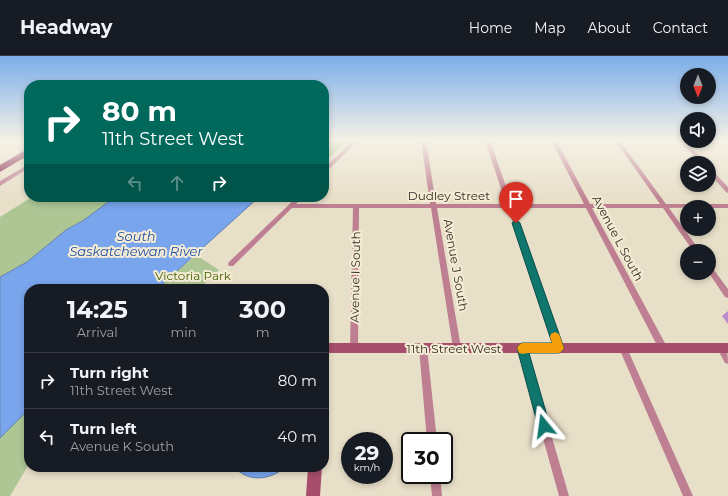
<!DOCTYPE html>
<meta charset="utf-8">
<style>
:root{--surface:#171b24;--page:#242831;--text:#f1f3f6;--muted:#9ea1a6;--line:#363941}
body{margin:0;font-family:Montserrat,sans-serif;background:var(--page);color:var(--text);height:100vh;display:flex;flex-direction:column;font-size:15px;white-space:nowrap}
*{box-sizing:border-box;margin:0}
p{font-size:13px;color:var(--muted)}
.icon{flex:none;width:22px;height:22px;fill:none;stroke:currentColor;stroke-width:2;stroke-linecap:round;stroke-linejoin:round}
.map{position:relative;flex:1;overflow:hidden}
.sheet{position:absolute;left:24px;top:228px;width:305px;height:188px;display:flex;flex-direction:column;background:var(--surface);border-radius:16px;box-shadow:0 2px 6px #0003}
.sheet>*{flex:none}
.guide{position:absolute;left:24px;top:24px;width:305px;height:122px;border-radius:16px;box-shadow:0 2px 6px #0003;background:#00695c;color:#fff;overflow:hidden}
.needle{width:26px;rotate:180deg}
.tools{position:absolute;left:680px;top:12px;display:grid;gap:8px}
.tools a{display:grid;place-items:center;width:36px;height:36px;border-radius:50%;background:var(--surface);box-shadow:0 2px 6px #0003;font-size:20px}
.speed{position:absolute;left:341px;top:376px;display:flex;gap:8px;font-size:20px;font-weight:700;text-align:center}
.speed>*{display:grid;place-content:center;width:52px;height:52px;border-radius:50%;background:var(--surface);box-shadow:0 2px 6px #0003;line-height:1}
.speed small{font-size:10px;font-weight:400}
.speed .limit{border:2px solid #111;border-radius:6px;background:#fff;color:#111}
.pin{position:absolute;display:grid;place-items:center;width:34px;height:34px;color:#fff;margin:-41px -17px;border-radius:50% 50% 50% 0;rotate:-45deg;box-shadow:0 0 4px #0007}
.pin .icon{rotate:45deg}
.me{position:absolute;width:44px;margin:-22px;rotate:344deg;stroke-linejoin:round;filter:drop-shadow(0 0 3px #0008)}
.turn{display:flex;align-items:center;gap:14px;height:84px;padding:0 12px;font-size:18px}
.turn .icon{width:52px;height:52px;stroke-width:2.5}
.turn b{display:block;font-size:28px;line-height:34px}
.lanes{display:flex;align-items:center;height:38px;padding:0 12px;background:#0003;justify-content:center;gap:20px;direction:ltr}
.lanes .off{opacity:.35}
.eta{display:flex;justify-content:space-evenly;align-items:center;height:68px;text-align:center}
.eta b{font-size:24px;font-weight:700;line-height:28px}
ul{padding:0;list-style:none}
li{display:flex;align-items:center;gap:12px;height:56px;padding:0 12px;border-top:1px solid var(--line)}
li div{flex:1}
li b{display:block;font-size:15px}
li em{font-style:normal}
header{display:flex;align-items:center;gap:24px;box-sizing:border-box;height:56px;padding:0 20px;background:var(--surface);border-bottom:1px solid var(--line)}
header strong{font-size:19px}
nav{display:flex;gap:22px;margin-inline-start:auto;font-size:14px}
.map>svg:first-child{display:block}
</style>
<header>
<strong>Headway</strong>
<nav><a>Home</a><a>Map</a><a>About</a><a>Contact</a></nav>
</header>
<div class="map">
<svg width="728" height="440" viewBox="0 0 728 440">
<rect width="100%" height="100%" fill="#e8dfc8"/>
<path fill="#adc694" d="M32,141H115L84,164L66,174L27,206L0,221V161Z
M196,199L219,214L199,233H157Z
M29,353V408L10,440H0V382Z"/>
<path fill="#94ba69" d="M328,84H349L324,105V87Z"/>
<path fill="#79a5ed" stroke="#6481b1" d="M115,141H259L157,233H29V353L0,382V221L27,206L66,174L84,164Z
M234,411H286C270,424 249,427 234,411Z"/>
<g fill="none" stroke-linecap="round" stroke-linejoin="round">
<path fill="#bd7f91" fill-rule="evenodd" d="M354,84H359L326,116L324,117V112Z
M421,84H426L436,148H506L485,84H490L512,148H584L551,84H556L590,148H660L615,84H619L666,148H728V152H709V151L669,152L700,195H693L663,152H592L666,289L667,292L666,295L663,296L660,295L586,152H514L563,292L562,295L559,296L556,295L555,292L508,152H437L461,292L460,295L457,296L454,295L453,292L431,152H359L358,292L357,295L354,296L351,295L350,292L353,152H292L233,210H229L228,208L229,206L297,141H303L296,148H430Z
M680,84H684L706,107H700Z
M29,108V112L0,130V125Z
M709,112L711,113L728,131V137L726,136L709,117Z
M709,209L711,210L728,233V242L725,241L709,217Z
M423,288L426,289L427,292L437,385H427L419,292L420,289Z
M522,288L525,289L526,292L569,440H559L518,292L519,289Z
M623,288L626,289L627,292L693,440H683L619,292L620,289Z
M721,288C728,292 728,300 728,308L725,307L717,292L718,289Z
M430,419H440L442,440H432Z"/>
<path fill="#a64e6c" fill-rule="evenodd" d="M324,287H728V297H329L324,300Z
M308,411H322L320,440H306Z"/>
<path fill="#760c3c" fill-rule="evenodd" d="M29,92V99L0,116V109Z"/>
</g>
<path fill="#ba8bca" d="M728,255V268L722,260Z"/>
<linearGradient id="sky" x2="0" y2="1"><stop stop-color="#7baeea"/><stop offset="0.58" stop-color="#f5f1e6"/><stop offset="1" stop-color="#f5f1e6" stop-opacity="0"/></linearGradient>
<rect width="728" height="145" fill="url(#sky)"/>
<path fill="#0f766e" stroke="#0a4d48" d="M516,164L520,167L564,292L562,295L559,297H529L550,370L548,374L544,376L540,374L538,370L517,292L519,289L522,287H552L512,167Z"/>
<path fill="#f59e0b" d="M555,276L559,278L564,292L562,295L559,297H527L523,298L519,297L517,292L519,289L522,287H552L550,281L551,278Z"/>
<g text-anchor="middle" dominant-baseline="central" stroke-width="4" stroke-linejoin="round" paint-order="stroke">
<g font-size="12" fill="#322e26" stroke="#f6ecd5">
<text x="449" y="139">Dudley Street</text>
<text transform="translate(618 182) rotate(62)">Avenue L South</text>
<text transform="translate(456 209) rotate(80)">Avenue J South</text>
<text transform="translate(355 221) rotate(-89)">Avenue I South</text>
<text x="454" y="292">11th Street West</text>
</g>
<g font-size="12" fill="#3e5f03" stroke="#f6ecd5">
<text x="193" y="219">Victoria Park</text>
</g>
<g font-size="13" font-style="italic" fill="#1c4fa3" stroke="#f6ecd5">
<text x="136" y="180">South<tspan x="136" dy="15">Saskatchewan River</tspan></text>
</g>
</g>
</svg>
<div class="tools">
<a><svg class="needle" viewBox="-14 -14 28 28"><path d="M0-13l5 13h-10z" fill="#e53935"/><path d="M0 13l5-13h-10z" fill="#9ea1a6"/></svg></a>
<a><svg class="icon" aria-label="sound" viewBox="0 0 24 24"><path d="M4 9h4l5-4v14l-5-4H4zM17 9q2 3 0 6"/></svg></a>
<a><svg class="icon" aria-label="layers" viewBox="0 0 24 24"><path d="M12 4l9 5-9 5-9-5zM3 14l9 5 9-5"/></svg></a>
<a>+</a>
<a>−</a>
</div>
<div class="speed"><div>29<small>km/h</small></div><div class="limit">30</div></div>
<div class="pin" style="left:516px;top:167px;background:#d93025"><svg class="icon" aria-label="arrive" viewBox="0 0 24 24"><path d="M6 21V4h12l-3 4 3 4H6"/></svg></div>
<svg class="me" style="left:544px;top:370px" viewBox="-20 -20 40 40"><path d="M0-17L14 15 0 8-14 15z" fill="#0f766e" stroke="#fff" stroke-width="4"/></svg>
<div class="guide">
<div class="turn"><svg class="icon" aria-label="right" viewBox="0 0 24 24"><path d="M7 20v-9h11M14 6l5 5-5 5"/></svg><div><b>80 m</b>11th Street West</div></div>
<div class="lanes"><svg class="icon off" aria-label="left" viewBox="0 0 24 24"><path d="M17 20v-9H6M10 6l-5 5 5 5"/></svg><svg class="icon off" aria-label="ahead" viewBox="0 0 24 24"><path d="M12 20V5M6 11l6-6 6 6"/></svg><svg class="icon" aria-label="right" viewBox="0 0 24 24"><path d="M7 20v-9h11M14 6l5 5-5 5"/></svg></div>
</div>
<section class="sheet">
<div class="eta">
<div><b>14:25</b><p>Arrival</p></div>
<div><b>1</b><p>min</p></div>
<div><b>300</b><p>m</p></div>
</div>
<ul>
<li><svg class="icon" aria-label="right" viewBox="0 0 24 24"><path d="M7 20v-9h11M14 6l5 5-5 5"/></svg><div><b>Turn right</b><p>11th Street West</p></div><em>80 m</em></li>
<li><svg class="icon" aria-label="left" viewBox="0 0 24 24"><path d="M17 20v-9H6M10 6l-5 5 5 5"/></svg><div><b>Turn left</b><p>Avenue K South</p></div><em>40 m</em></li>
</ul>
</section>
</div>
